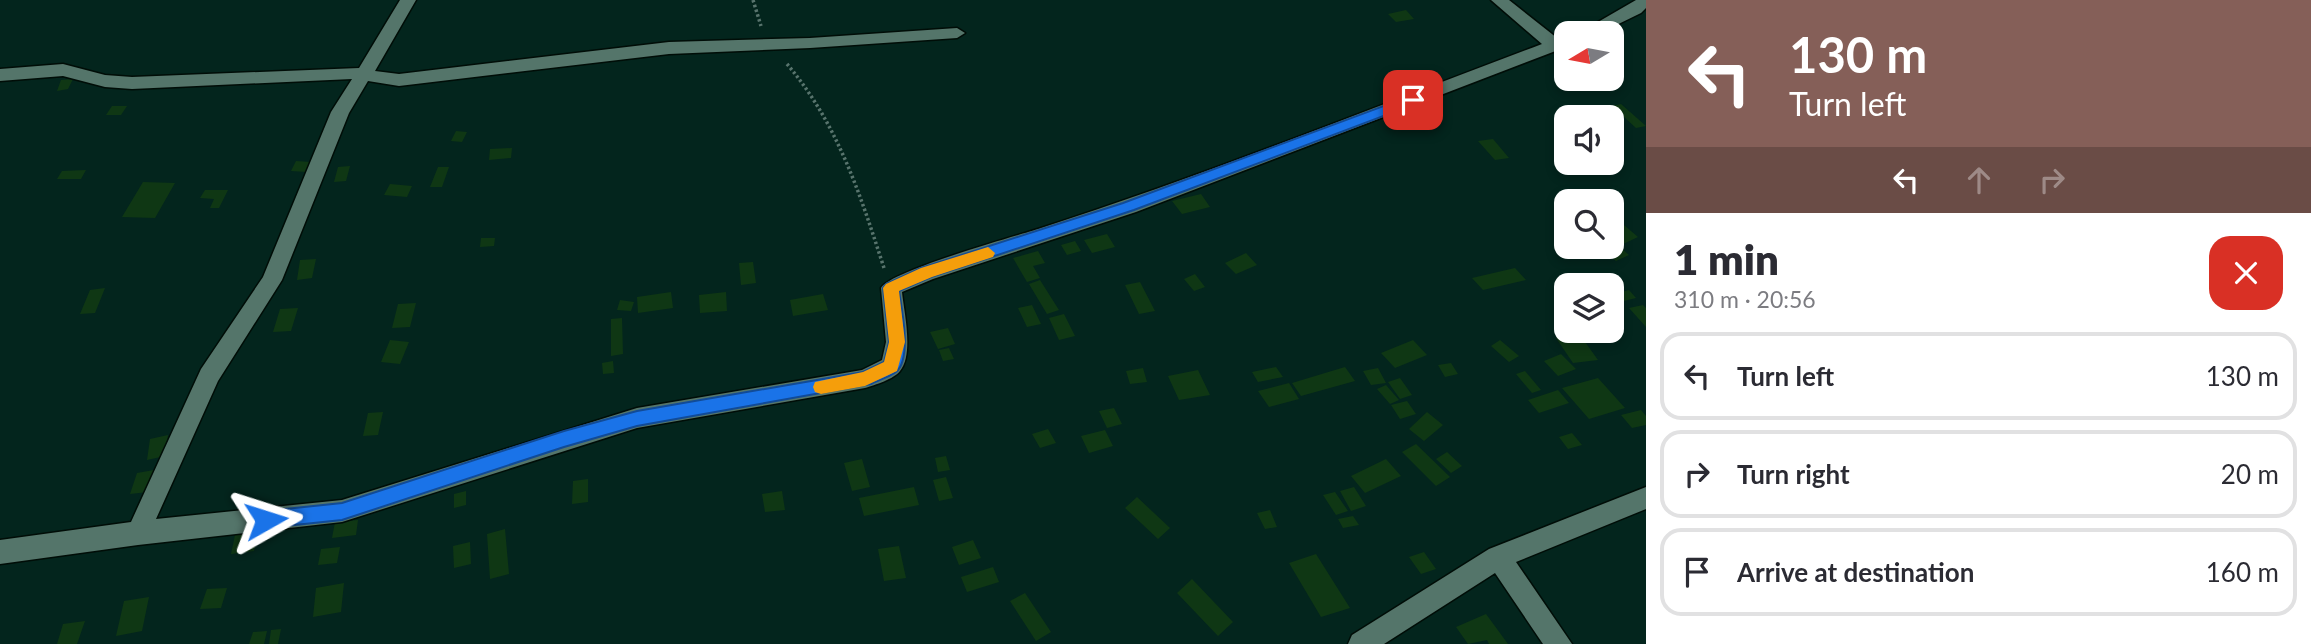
<!DOCTYPE html>
<meta charset="utf-8">
<style>
:root{--surface:#fff;--page:#f2f2f3;--text:#2b2b33;--muted:#7c7c81;--line:#e1e1e2}
body{margin:0;font-family:Lato,sans-serif;background:var(--page);color:var(--text);height:100vh;display:flex;flex-direction:column;font-size:26px;white-space:nowrap}
*{box-sizing:border-box;margin:0}
p{font-size:23px;color:var(--muted)}
.icon{flex:none;width:38px;height:38px;fill:none;stroke:currentColor;stroke-width:2;stroke-linecap:round;stroke-linejoin:round}
.map{position:relative;flex:1;overflow:hidden}
.side{display:flex;flex-direction:column;background:var(--surface);width:665px}
.side>*{flex:none}
.banner{background:#855f58;color:#fff;overflow:hidden}
.needle{width:46px;rotate:260deg}
.tools{position:absolute;left:1554px;top:21px;display:grid;gap:14px}
.tools a{display:grid;place-items:center;width:70px;height:70px;border-radius:14px;background:var(--surface);box-shadow:0 4px 10px #0003;font-size:35px}
.pin{position:absolute;display:grid;place-items:center;width:60px;height:60px;color:#fff;margin:-30px;border-radius:14px;box-shadow:0 4px 10px #0006}
.me{position:absolute;width:77px;margin:-38px;rotate:84deg;stroke-linejoin:round;filter:drop-shadow(0 0 5px #0008)}
.turn{display:flex;align-items:center;gap:24px;height:147px;padding:0 28px;font-size:32px}
.turn .icon{width:91px;height:91px;stroke-width:2.5}
.turn b{display:block;font-size:49px;line-height:60px}
.lanes{display:flex;align-items:center;height:66px;padding:0 28px;background:#0003;justify-content:center;gap:35px;direction:ltr}
.lanes .off{opacity:.35}
.round{display:grid;place-items:center;flex:none;width:74px;height:74px;border-radius:21px;background:var(--page)}
.summary{display:flex;align-items:center;justify-content:space-between;height:119px;padding:0 28px}
h1{font-size:42px;font-weight:800;line-height:52px}
ul{padding:0;list-style:none}
li{display:flex;align-items:center;gap:21px;height:88px;margin:0 14px 10px;padding:0 14px;border:4px solid var(--line);border-radius:21px}
li div{flex:1}
li b{display:block;font-size:26px}
li em{font-style:normal}
main{display:flex;flex:1;min-height:0}
.map>svg:first-child{display:block}
</style>
<main>
<div class="map">
<svg width="1646" height="644" viewBox="0 0 1646 644">
<rect width="100%" height="100%" fill="#03251d"/>
<path fill="#0f3714" d="M1406,10L1414,19L1396,22L1388,14Z
M73,79L68,89L57,91L61,80Z
M1621,104L1646,126L1636,128L1612,106Z
M112,106H127L121,115H106Z
M456,131L467,132L462,142L451,141Z
M1493,139L1509,158L1495,160L1478,141Z
M512,148L511,158L489,160L490,149Z
M296,161L311,162L307,172L291,171Z
M350,166L346,181L334,182L338,167Z
M438,167H449L442,187H430Z
M86,170L81,179H57L62,171Z
M143,182L175,183L155,218L122,217Z
M390,184L412,186L407,197L384,195Z
M205,190H228L219,208H210L214,199L200,198Z
M1201,194L1210,207L1182,214L1172,201Z
M1624,225L1638,237L1619,246L1629,255L1616,261L1600,247H1612V231Z
M1107,234L1115,247L1092,253L1084,240Z
M481,238H495L494,246L480,247Z
M1075,241L1081,251L1067,255L1061,245Z
M1038,251L1045,263L1033,266L1040,278L1027,282L1013,258Z
M1246,253L1257,265L1236,274L1225,263Z
M316,259L312,278L297,280L300,260Z
M753,262L756,283L741,285L739,263Z
M1515,268L1526,280L1483,290L1472,278Z
M1195,274L1205,287L1194,291L1184,279Z
M1040,280L1059,310L1047,314L1029,284Z
M1140,282L1155,311L1139,314L1125,285Z
M105,288L95,313L80,314L90,290Z
M1629,290L1636,298L1624,301L1617,293Z
M671,292L673,308L638,313L637,297Z
M726,292L727,311L700,313L699,295Z
M823,294L828,310L793,316L790,300Z
M620,300L634,302L631,311L617,310Z
M416,303L410,327L392,328L398,304Z
M1032,305L1041,324L1027,327L1018,308Z
M1643,305L1646,308V327L1629,308Z
M298,308L291,331L273,332L280,309Z
M1064,314L1075,336L1059,340L1049,318Z
M622,318L623,354L611,356V319Z
M948,328L955,344L938,349L930,332Z
M1580,335L1598,360L1573,363L1556,338Z
M390,340L409,342L400,364L381,362Z
M1413,340L1427,355L1395,368L1381,353Z
M1500,340L1519,356L1509,362L1491,346Z
M949,348L954,359L943,361L939,350Z
M1561,354L1576,369L1558,376L1544,361Z
M613,361L614,373L603,374L602,363Z
M1451,363L1458,374L1445,377L1438,365Z
M1276,367L1283,377L1258,382L1252,372Z
M1345,367L1355,381L1301,396L1292,383Z
M1143,368L1147,382L1130,384L1126,371Z
M1378,368L1386,383L1371,385L1363,371Z
M1198,370L1210,395L1179,400L1168,376Z
M1525,371L1541,390L1532,393L1516,374Z
M1400,378L1412,395L1400,399L1388,382Z
M1598,378L1625,408L1589,419L1562,388Z
M1289,383L1299,399L1269,407L1258,391Z
M1386,385L1399,400L1390,404L1377,389Z
M1558,390L1569,403L1539,413L1528,400Z
M1407,401L1416,414L1400,419L1391,405Z
M1114,408L1122,424L1107,428L1099,411Z
M1641,410L1646,416V425L1632,428L1621,415Z
M383,412L378,435L363,436L368,413Z
M1427,412L1443,425L1424,441L1409,429Z
M1048,429L1056,443L1040,448L1032,434Z
M1105,430L1113,446L1089,453L1081,436Z
M1572,433L1582,445L1568,449L1559,437Z
M168,435L165,456L147,460L150,439Z
M1416,444L1450,477L1436,486L1402,452Z
M1447,452L1462,466L1451,473L1436,459Z
M946,456L950,470L938,472L935,458Z
M862,459L870,487L852,491L844,463Z
M1386,459L1401,476L1365,493L1351,476Z
M154,470L148,492L130,494L137,473Z
M946,477L953,498L939,501L933,480Z
M588,479V502L572,504L573,481Z
M914,487L919,505L864,516L859,498Z
M1354,487L1366,506L1351,511L1340,491Z
M466,491V505L454,508V494Z
M782,491L785,510L765,512L762,494Z
M1335,492L1348,511L1336,515L1323,495Z
M1137,497L1170,528L1158,539L1125,508Z
M1270,510L1277,527L1265,529L1257,513Z
M1353,516L1359,525L1343,528L1338,519Z
M358,520L356,535L332,538L335,522Z
M505,529L509,574L490,579L487,534Z
M258,532L254,551L231,554L235,535Z
M973,540L981,558L959,565L952,547Z
M470,542L471,564L454,568L453,546Z
M899,546L906,578L884,581L878,549Z
M340,547L337,563L318,565L321,549Z
M1424,552L1436,569L1421,574L1409,557Z
M1316,554L1350,608L1321,617L1289,563Z
M993,567L999,582L967,592L961,577Z
M1192,579L1233,622L1218,636L1177,593Z
M344,583L341,612L313,617L316,588Z
M227,588L221,608L200,609L207,589Z
M1025,593L1051,632L1036,641L1010,601Z
M149,597L142,631L116,636L124,601Z
M1486,614L1508,644H1489L1487,640L1468,644L1456,627Z
M85,621L77,644H57L63,624Z
M281,629L278,644H269L271,630Z
M267,631L264,644H249L253,632Z"/>
<g fill="none" stroke-linecap="round" stroke-linejoin="round">
<defs>
<path id="minor" d="M400,0H416L375,71L399,74L669,42L810,38L957,28L965,33L957,38L810,48L669,54L399,86L368,81L349,113L282,280L218,381L156,519L342,500L637,408L862,370L882,360L886,342L881,288C890,271 1013,237 1038,229C1208,174 1375,107 1542,44L1491,0H1509L1557,38L1566,36V47L1136,212L933,279L902,292C904,312 914,354 900,371C894,379 875,385 865,388L637,428L342,522L138,545L0,564V540L131,522L201,369L263,277L331,112L352,79L132,89L105,87L63,76L0,81V69L63,64L105,75L132,77L359,68Z
M1636,0H1646V8L1641,13L1600,33H1579Z
M1646,487V509L1516,562L1572,644H1543L1495,573L1384,644H1348L1352,635L1489,549Z"/>
</defs>
<use href="#minor" stroke="#000d07" stroke-width="3"/>
<path stroke="#58746d" stroke-width="3.5" stroke-dasharray="2.5 2.5" stroke-linecap="butt" d="M753,0L761,26
M787,64C838,124 860,194 884,268"/>
<use href="#minor" fill="#54756a" fill-rule="evenodd"/>
</g>
<path fill="#1a73e8" stroke="#114b97" stroke-width="2" d="M1413,95L1420,100L1418,103L1134,210L931,277L899,291C902,310 912,359 896,372C889,377 879,380 871,384L637,426L564,447L342,520L266,528L259,526L257,520L259,513L266,511L342,503L564,431L637,411L863,372L884,362L889,342L883,288L886,284L921,268L1123,203Z"/>
<path fill="#f59e0b" d="M988,247L995,253L993,257L932,277L899,291L905,342L897,371L865,386L821,394L815,392L813,387L815,382L863,372L884,362L889,342L883,288L886,284L921,268Z"/>
</svg>
<div class="tools">
<a><svg class="needle" viewBox="-14 -14 28 28"><path d="M0-13l5 13h-10z" fill="#e53935"/><path d="M0 13l5-13h-10z" fill="#7c7c81"/></svg></a>
<a><svg class="icon" aria-label="sound" viewBox="0 0 24 24"><path d="M4 9h4l5-4v14l-5-4H4zM17 9q2 3 0 6"/></svg></a>
<a><svg class="icon" aria-label="search" viewBox="0 0 24 24"><circle cx="10" cy="10" r="6"/><path d="M15 15l6 6"/></svg></a>
<a><svg class="icon" aria-label="layers" viewBox="0 0 24 24"><path d="M12 4l9 5-9 5-9-5zM3 14l9 5 9-5"/></svg></a>
</div>
<div class="pin" style="left:1413px;top:100px;background:#d93025"><svg class="icon" aria-label="arrive" viewBox="0 0 24 24"><path d="M6 21V4h12l-3 4 3 4H6"/></svg></div>
<svg class="me" style="left:266px;top:520px" viewBox="-20 -20 40 40"><path d="M0-17L14 15 0 8-14 15z" fill="#1a73e8" stroke="#fff" stroke-width="4"/></svg>
</div>
<section class="side">
<div class="banner">
<div class="turn"><svg class="icon" aria-label="left" viewBox="0 0 24 24"><path d="M17 20v-9H6M10 6l-5 5 5 5"/></svg><div><b>130 m</b>Turn left</div></div>
<div class="lanes"><svg class="icon" aria-label="left" viewBox="0 0 24 24"><path d="M17 20v-9H6M10 6l-5 5 5 5"/></svg><svg class="icon off" aria-label="ahead" viewBox="0 0 24 24"><path d="M12 20V5M6 11l6-6 6 6"/></svg><svg class="icon off" aria-label="right" viewBox="0 0 24 24"><path d="M7 20v-9h11M14 6l5 5-5 5"/></svg></div>
</div>
<div class="summary"><div><h1>1 min</h1><p>310 m · 20:56</p></div><a class="round" style="background:#d93025;color:#fff"><svg class="icon" aria-label="close" viewBox="0 0 24 24"><path d="M6 6l12 12M18 6L6 18"/></svg></a></div>
<ul>
<li><svg class="icon" aria-label="left" viewBox="0 0 24 24"><path d="M17 20v-9H6M10 6l-5 5 5 5"/></svg><div><b>Turn left</b></div><em>130 m</em></li>
<li><svg class="icon" aria-label="right" viewBox="0 0 24 24"><path d="M7 20v-9h11M14 6l5 5-5 5"/></svg><div><b>Turn right</b></div><em>20 m</em></li>
<li><svg class="icon" aria-label="arrive" viewBox="0 0 24 24"><path d="M6 21V4h12l-3 4 3 4H6"/></svg><div><b>Arrive at destination</b></div><em>160 m</em></li>
</ul>
</section>
</main>
